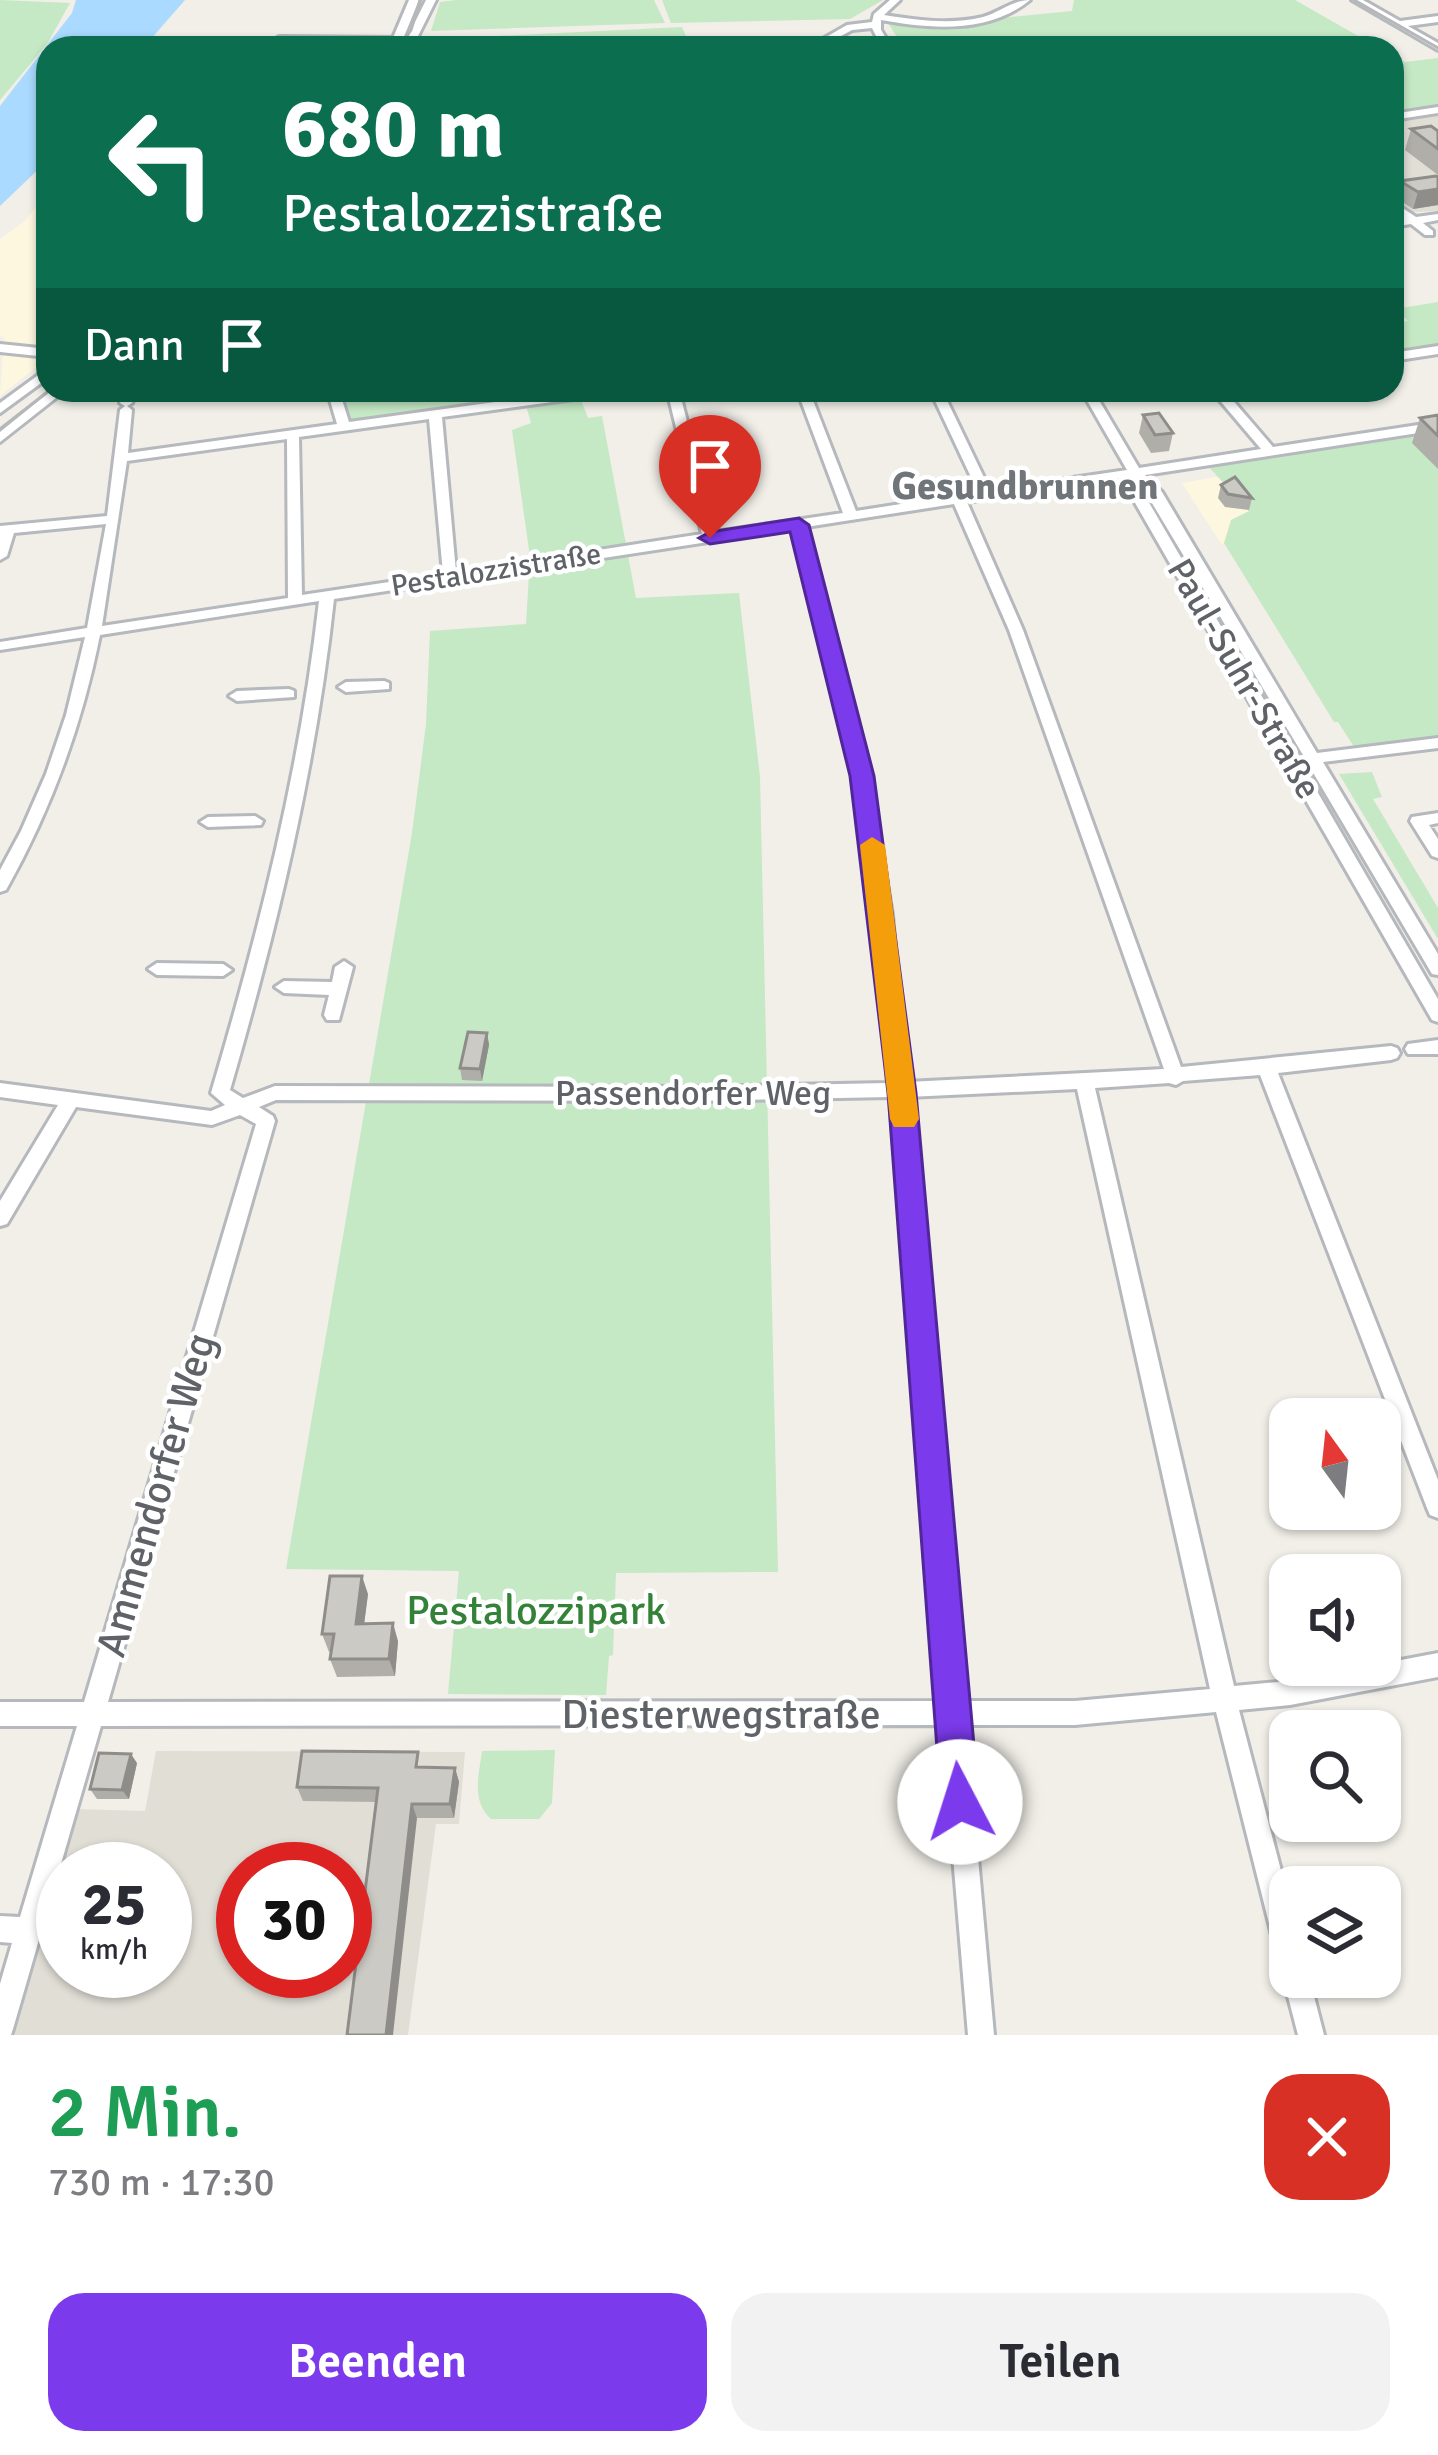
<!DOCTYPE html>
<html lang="de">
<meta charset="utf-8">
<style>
:root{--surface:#fff;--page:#f2f2f3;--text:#2b2b33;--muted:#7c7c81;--accent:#7c3aed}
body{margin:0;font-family:Signika,sans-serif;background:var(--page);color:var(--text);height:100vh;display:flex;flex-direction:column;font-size:45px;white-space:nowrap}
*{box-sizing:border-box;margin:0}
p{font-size:39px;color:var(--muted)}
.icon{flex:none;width:66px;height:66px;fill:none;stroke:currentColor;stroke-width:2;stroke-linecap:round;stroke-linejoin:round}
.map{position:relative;height:2035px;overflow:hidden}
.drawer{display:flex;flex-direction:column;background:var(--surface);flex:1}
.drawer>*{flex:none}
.top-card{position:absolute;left:36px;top:36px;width:1368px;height:366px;border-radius:36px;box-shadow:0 3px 9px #0004;background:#0b6e4f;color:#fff;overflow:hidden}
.needle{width:78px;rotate:345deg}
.buttons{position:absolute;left:1269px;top:1398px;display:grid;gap:24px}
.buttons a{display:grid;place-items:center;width:132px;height:132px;border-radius:24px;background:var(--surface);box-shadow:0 3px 9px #0004;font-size:60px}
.speed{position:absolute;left:36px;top:1842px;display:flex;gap:24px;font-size:60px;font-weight:700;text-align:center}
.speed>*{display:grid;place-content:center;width:156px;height:156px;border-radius:50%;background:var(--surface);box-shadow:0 3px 9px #0004;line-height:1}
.speed small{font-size:30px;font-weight:400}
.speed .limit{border:18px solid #d22;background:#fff;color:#111}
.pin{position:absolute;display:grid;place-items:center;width:102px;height:102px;color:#fff;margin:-123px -51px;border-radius:50% 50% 50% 0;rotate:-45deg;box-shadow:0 0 12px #0007}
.pin .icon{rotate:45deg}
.me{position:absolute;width:132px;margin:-66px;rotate:355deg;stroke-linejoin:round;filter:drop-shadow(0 0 9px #0008)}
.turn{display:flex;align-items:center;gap:42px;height:252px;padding:0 48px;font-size:54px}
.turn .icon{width:156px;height:156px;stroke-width:2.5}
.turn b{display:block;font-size:84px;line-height:102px}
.then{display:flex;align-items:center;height:114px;padding:0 48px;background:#0003;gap:24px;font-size:45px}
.round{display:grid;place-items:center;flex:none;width:126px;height:126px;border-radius:36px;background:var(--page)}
.headline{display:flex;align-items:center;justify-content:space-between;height:204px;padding:0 48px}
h1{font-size:72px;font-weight:600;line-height:90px;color:#1e9e55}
.primary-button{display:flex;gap:24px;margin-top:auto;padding:24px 48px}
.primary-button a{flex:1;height:138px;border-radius:36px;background:var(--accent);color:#fff;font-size:48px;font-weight:600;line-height:138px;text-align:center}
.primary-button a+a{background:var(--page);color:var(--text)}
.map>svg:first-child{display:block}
</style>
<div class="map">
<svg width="1438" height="2035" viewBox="0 0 1438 2035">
<rect width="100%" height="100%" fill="#f1efe8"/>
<path fill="#fef7e0" d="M48,191V358L0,396L4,337L0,336V239L25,221Z
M1216,477L1225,481L1249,512L1222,545L1182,483Z"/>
<path fill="#e1ded6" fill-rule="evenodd" d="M1438,115V211L1413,212L1392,196V121Z
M156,1751L465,1752L459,1824H436L408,2035H11L75,1809L145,1811ZM63,1869H165V1971H63ZM243,1869H345V1971H243Z"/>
<path fill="#c5e8c5" d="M0,0L70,3L47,44L0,100Z
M456,0H654L665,23L431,31L440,2Z
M662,0H883L850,19L671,23Z
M1074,0H1295L1379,48H904L888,23L891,19L919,26L1072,11Z
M682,27L691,48H417L434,39Z
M1392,55L1405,62L1438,58V108L1392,115Z
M1438,302V349L1392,355V323L1408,321L1395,309Z
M333,390H610L579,395L588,418L602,416L636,598L739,593L760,777L778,1572L616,1573L613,1655L609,1656L606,1695L448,1694L459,1571L286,1569L412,833L426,724L430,631L526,624L530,557L512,430L531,423L525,402L344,427Z
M1438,430V743L1358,753L1338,722H1334L1224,543L1231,520L1249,511L1208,466Z
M1372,772L1382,797L1373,799L1438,908V939L1339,774Z
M555,1750L552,1803L539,1819H491C471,1801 479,1775 482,1751Z"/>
<path fill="#aadaff" d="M76,0H185L143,48H48V160L0,206V106L72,13Z"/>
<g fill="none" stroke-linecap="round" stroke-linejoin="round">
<defs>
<path id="minor" d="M409,0H419L403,39L405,41L399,48H389L391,44L279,43L274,40L279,37L393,38Z
M426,0H436L412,48H402Z
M890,0H900L884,15C916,20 951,25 983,17C1000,12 1013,0 1030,0C988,34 931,29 881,20V30L892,48H882L872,28L852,30L819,48H807L847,25L872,22L874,14Z
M1352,0H1363L1400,21L1438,16V22L1408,26L1438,43V50Z
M1438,107V113L1392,120V114Z
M1392,201L1416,217L1438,214V220L1423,223L1433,231V235H1425L1411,224L1392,227V221L1404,219L1392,209Z
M0,344L48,349V357L0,352Z
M1438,346V354L1392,361V353Z
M48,368V378L0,413V403Z
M52,390H66L0,442V432Z
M124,390H136L132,403L127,406L132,410L128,453L337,424L327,390H339L349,422L583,390H616L610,394L442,417L456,572L702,534L667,390H679L715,532L843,513L797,390H809L856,511L978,492L930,390H942L990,490L1127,470L1081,390H1093L1139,468L1261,449L1211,390H1224L1273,447L1438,422V430L1145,475L1162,492L1317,753L1438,738V748L1323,762L1438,954V975L1432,974L1308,764L1300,763L1298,759L1303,755L1143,488L1144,494L1438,999V1022L1432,1020L1130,494L1129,477L967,502L1023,630L1181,1067L1391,1046L1397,1048L1400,1053L1397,1058L1391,1060L1278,1073L1438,1480V1518L1430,1515L1427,1508L1260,1075L1183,1081L1176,1085L1169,1083L1095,1088L1234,1686L1290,1681L1438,1653V1677L1290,1705L1239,1710L1290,1905V1977H1309L1324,2035H1298L1283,1977L1288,1967L1281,1964L1277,1955L1216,1712L1075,1725H966L994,2035H968L942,1725L101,1726L13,2029L11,2035H0V1984L12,1943L0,1942V1916L20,1917L77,1726H0V1702H84L256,1124L240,1115L212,1125L76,1107L7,1224L0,1226V1201L58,1105L0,1097V1083L211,1111L225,1105L211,1093C259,931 300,770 319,601L100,635C82,725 51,810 6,890L0,892V870L21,831L46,774L66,715L85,637L0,650V642L87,628L106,524L14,533L7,556L0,560V526L107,516L120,410L125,406L120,403ZM429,419L443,574L302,595L299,437ZM287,439L288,598L102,626L127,461ZM954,504L1009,630L1164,1069L907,1082L892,915L870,776L806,527ZM793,529L854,776L874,915L888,1083L694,1087L275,1086L243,1098L230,1090C277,928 316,767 334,599ZM1077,1089L1210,1689L1075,1701H964L908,1097ZM890,1097L940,1701L108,1702L275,1121L273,1116L259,1107L276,1100L694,1101Z
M1148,390H1163L1157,394Z
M384,681L389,683V689L346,692L338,687L346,682Z
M289,689L294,691V697L237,701L229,696L237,691Z
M1438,813V823L1429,825L1438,839V858L1432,856L1410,821L1412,817Z
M255,816L263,821L261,825L208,827L200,822L208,817Z
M344,961L353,967L339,1020H327L324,1015L329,995L284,993L275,987L284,981L332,982L335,967Z
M157,963L223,964L232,970L223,976L157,975L148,969Z
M1438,1040V1054H1408L1405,1049L1408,1044Z"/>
</defs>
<use href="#minor" stroke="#b5b8bc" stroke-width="6"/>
<use href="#minor" fill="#fff" fill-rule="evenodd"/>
<path stroke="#b6b7b8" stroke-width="3" d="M1354,0L1438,48
M399,48L411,30L420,0
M0,429L50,390"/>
</g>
<path fill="#afaea9" d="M1411,129L1438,131V175L1405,150Z
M1438,177V205L1413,209L1396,198L1400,181Z
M1143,415L1173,433L1169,451L1151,453L1139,433Z
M1438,415V469L1412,443L1420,418Z
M1221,485L1252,498L1249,510L1225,507L1218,498Z
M487,1033L489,1045L482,1081L462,1080L460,1068Z
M368,1594L364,1623L398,1641L395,1676L337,1677L330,1659L331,1651L329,1652L322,1634Z
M137,1763L129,1799H97L90,1789Z
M422,1767L455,1768L459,1782L454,1818H417L376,1802L303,1801L297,1787Z"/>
<path fill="#8f8d8a" d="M1438,189V205L1413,209L1418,192Z
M487,1033L489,1045L482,1081L480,1069Z
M362,1576L368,1594L362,1641L356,1624Z
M393,1623L398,1641L395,1676L389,1659Z
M131,1754L137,1763L129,1799L122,1790Z
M455,1768L459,1782L454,1818L450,1804Z
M412,1804L417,1818L393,2035H386Z"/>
<path fill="#cccac5" stroke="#8f8d8a" stroke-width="3" d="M1431,126L1438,131V149L1411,129Z
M1436,176L1438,177V189L1418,192L1400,181Z
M1159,413L1173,433L1155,435L1143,415Z
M1438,415V436L1420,418Z
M1235,477L1252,498L1228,494L1221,485Z
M468,1032L487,1033L480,1069L460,1068Z
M330,1576H362L356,1624L393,1623L389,1659H330L334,1634H322Z
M302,1751L418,1752L416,1767L455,1768L450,1804H412L386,2035H347L378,1788L297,1787Z
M99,1753L131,1754L122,1790L90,1789Z"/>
<path fill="#7c3aed" stroke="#51269a" stroke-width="3" d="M799,518L809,525L874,776L916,1093L979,1802L973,1815L960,1821L947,1815L941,1802L888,1093L850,776L790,532L710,544L699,538L710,532Z"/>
<path fill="#f59e0b" d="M872,837L885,845L919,1119L914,1127H894L890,1119L860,845Z"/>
<g text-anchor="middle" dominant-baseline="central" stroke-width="9" stroke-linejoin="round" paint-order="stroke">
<g font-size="30" fill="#5f6368" stroke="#fff">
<text transform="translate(496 570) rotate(-9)">Pestalozzistraße</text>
</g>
<g font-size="36" fill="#5f6368" stroke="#fff">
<text transform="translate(1244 679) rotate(60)">Paul-Suhr-Straße</text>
<text x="693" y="1093">Passendorfer Weg</text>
</g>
<g font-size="39" font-weight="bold" fill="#70757a" stroke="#fff">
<text x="1025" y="486">Gesundbrunnen</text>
</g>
<g font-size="42" fill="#5f6368" stroke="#fff">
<text transform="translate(156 1495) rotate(-74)">Ammendorfer Weg</text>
<text x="721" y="1714">Diesterwegstraße</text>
</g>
<g font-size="42" fill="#348238" stroke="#fff">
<text x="536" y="1610">Pestalozzipark</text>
</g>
</g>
</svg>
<div class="buttons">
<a><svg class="needle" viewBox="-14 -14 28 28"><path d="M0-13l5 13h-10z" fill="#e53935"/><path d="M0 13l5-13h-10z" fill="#7c7c81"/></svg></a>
<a><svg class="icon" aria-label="sound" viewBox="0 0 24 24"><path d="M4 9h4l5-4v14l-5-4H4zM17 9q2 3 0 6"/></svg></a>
<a><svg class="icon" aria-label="search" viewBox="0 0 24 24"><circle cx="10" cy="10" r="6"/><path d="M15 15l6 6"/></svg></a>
<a><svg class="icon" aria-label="layers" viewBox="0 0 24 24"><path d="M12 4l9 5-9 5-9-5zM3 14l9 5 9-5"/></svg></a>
</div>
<div class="speed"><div>25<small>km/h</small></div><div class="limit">30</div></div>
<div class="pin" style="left:710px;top:538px;background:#d93025"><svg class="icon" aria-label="arrive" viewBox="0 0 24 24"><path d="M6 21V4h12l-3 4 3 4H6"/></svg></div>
<svg class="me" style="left:960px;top:1802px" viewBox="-20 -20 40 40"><circle r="19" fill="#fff"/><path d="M0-13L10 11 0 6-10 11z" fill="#7c3aed"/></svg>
<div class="top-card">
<div class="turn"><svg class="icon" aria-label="left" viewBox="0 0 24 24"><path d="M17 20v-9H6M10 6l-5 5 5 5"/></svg><div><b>680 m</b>Pestalozzistraße</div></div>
<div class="then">Dann<svg class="icon" aria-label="arrive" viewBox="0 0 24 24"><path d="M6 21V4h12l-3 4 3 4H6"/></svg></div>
</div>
</div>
<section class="drawer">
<div class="headline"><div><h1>2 Min.</h1><p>730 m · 17:30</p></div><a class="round" style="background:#d93025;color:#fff"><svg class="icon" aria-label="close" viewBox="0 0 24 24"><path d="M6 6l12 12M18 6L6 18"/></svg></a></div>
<div class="primary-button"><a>Beenden</a><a>Teilen</a></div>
</section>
